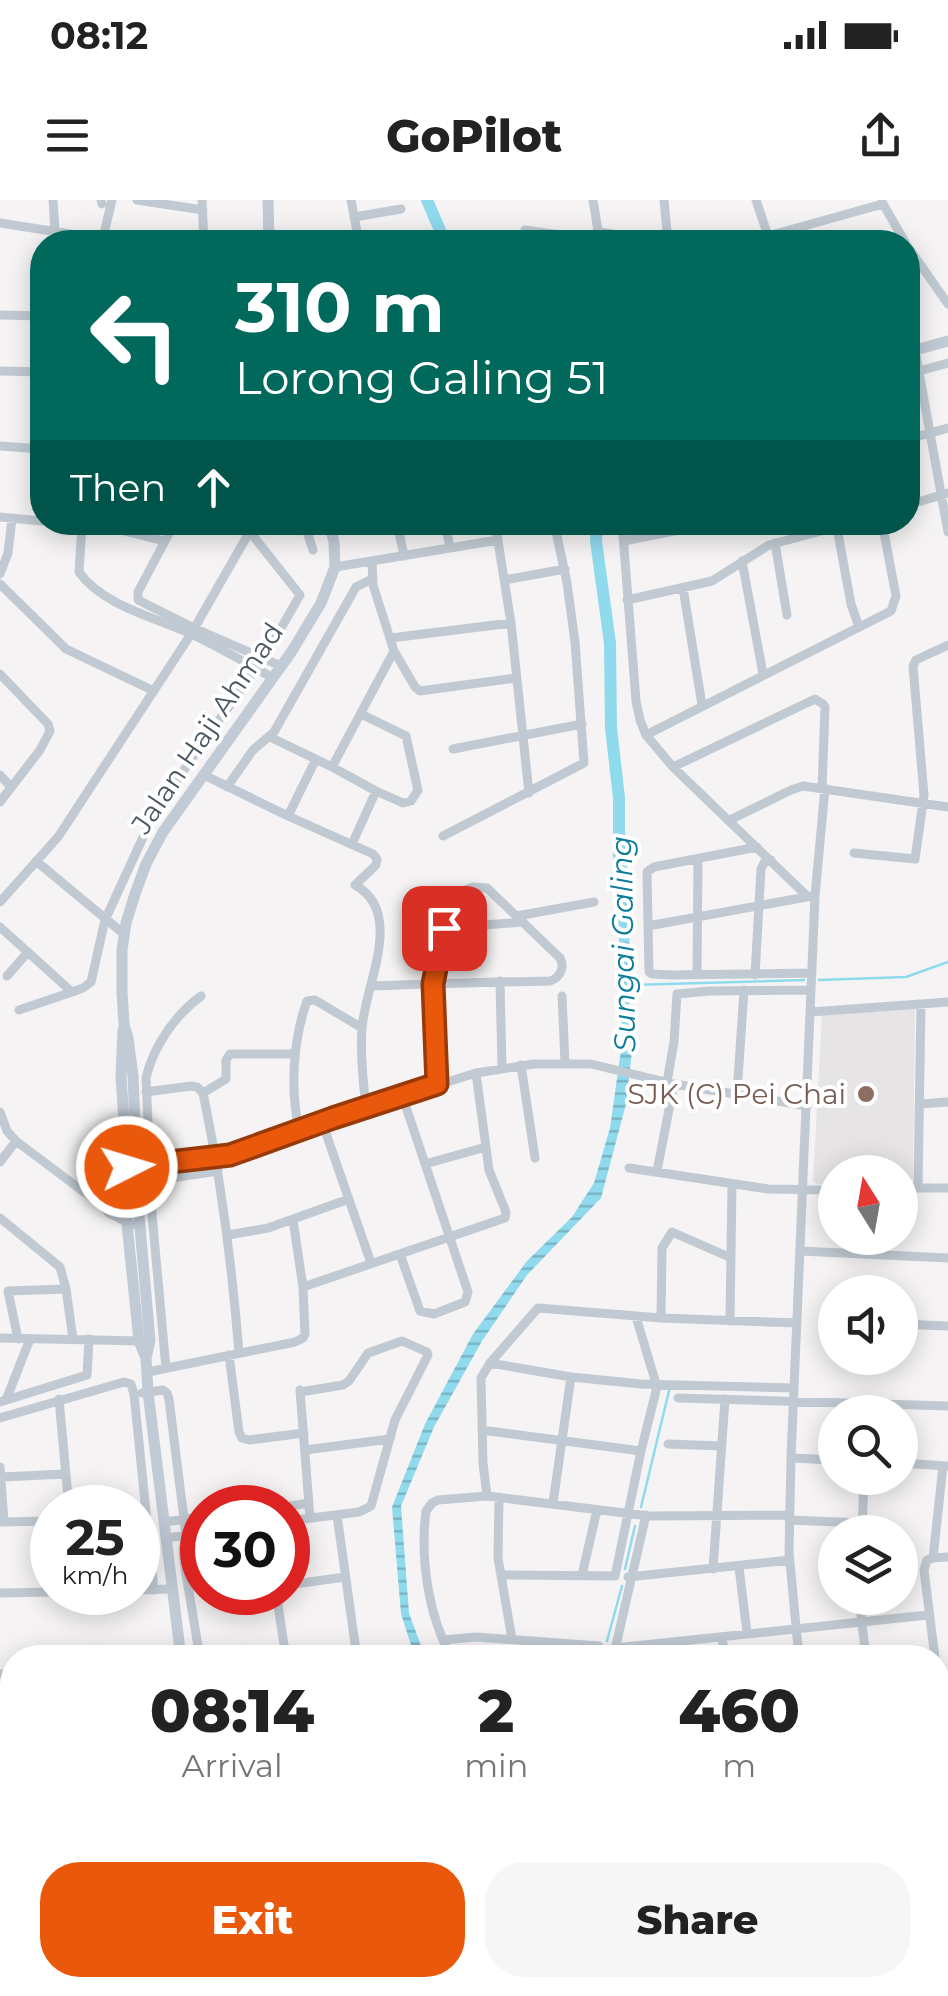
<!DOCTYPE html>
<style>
:root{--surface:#fff;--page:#f6f6f6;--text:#222;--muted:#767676;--accent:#ea580c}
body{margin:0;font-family:Montserrat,sans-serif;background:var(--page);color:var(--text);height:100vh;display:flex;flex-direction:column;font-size:38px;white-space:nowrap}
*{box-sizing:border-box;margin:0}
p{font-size:32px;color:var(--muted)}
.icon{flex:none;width:55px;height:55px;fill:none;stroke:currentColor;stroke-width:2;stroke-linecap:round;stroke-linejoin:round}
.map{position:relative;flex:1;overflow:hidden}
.details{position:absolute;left:0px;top:1445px;width:950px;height:352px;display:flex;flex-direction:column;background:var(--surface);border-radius:40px 40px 0 0;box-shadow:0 5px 25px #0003}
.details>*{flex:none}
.guide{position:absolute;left:30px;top:30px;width:890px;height:305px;border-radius:40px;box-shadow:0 5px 25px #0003;background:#00695c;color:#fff;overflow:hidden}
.needle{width:65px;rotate:349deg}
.controls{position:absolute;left:818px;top:955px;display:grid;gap:20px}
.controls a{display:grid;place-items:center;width:100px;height:100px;border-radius:50%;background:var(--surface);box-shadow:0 5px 25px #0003;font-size:50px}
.speed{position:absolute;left:30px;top:1285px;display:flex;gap:20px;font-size:50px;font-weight:700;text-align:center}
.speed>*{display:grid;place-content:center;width:130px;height:130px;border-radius:50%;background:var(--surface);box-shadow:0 5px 25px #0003;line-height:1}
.speed small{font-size:25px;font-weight:400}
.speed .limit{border:15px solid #d22;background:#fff;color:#111}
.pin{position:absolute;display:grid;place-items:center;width:85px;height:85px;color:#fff;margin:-42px;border-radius:20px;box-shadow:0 5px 15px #0006}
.me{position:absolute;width:110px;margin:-55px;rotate:85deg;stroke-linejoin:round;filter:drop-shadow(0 0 8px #0008)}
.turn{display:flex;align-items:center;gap:35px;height:210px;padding:0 40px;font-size:45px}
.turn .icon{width:130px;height:130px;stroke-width:2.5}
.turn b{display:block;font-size:70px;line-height:85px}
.then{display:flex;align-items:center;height:95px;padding:0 40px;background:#0003;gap:20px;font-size:38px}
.eta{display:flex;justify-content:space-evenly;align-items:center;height:170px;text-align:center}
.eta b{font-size:60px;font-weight:800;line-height:70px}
.cta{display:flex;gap:20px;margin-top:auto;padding:20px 40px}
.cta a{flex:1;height:115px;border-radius:40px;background:var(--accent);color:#fff;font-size:40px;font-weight:800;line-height:115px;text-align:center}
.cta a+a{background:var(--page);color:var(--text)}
.status{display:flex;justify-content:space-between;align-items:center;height:70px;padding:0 50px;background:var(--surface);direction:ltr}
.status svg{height:28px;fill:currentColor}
header{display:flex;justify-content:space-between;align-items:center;height:130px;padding:0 40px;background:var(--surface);font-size:45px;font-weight:800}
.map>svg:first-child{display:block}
</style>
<div class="status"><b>08:12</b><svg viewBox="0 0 49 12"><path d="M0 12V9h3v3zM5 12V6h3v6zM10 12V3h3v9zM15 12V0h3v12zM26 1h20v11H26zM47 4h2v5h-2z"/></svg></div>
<header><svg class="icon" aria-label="menu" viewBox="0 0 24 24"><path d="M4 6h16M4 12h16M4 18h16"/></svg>GoPilot<svg class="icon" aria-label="share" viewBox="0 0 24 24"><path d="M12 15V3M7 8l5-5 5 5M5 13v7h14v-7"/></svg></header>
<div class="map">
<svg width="948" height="1796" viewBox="0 0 948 1796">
<defs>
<pattern id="cemetery-stones" width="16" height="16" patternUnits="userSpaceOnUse" patternTransform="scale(2.5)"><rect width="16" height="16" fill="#c3f1d5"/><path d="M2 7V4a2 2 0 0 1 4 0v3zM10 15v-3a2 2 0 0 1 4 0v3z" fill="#a0c6b0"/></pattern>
<pattern id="water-rules" width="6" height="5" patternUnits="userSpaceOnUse" patternTransform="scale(2.5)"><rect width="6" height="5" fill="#90daee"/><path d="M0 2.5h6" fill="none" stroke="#78b4c4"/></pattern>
</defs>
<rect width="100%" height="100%" fill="#f5f3f3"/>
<path fill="#e6e4e5" d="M915,809L913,979L900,980V972H835V983L817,984L813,981L822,815Z"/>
<path fill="url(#cemetery-stones)" d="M12,1714V1785L71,1786L18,1796H0V1716Z"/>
<path fill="url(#water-rules)" d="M619,655L627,679L631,785L629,796L632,823V851L626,904L601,998L527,1075L482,1141L434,1227L401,1306L409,1413L425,1457H415L401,1414L392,1307L425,1224L473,1134L527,1061L572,1017L594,983L610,928L622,843L617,675Z"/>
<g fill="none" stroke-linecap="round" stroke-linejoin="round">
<path stroke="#90daee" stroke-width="2.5" d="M819,780L906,777L948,762
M631,785L804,780
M641,1307L669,1191
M625,1369L635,1326
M607,1441L622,1386
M604,1458V1457"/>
<path stroke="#90daee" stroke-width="12" d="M427,0L445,42
M597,322L596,341L610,443L611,528L619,598V655L621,668"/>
<path stroke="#c1cad2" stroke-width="9" d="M53,0L55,31
M101,0L102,4
M137,0L203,10
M202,0L204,42
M351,0L359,42
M593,0L598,31L600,32L634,38L668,37
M664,0L668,42
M756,0L770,42
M882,2L905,42
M354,17L401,9
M0,23L121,42
M768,36L883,4
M103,38L112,0
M525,42V30L609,42
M908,47L948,104
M0,115L42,116
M915,150L948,332
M0,171L42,172
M908,174L948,163
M908,239L948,228
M0,246L42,249
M908,305L948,293
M0,317L42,321
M53,322L112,328L164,341
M175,322L138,392V400L194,428L281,466
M304,322L313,350
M397,322L404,356
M445,322L450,348
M495,322L511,423L529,593
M622,322L636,501L640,520L646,535L673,567L808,697
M82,325L79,372C102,405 154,417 189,433C217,446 245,462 273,478
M837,328L851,404L859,427
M624,341L684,329L703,322
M775,343L787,415
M742,361L763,474
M335,367L498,340
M0,374L8,353L12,319
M505,380L565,369
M0,384L66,449L154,491
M683,388L702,505
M627,400L712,381L769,345L855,322
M391,438L511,423
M394,451L415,487L420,491L516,478
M0,474L48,524L50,531L40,550L0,602
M646,535L891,411L896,396L882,322
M270,537L332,567L376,591L403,603L411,601L418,590L417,586L406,536L361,514
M453,549L582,524
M332,567L394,451L373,385L372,361
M673,567L815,499L823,504L825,507L822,588
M0,575L11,587
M204,575L288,616L373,654L377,659L376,665L355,685C406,713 364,787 362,829C360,854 363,882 366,907
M227,587L253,550L274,532L356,387L372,379
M288,616L316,559
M730,620L791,590L803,586L948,607
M443,636L584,563L575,442L567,383L554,322
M352,644L376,591
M757,647L654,667L647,672L649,772L652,774L672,775L811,773
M854,653L915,659L924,595L913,466L916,460L948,445
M36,661L124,734
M0,702L58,637L191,434L250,331
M517,716L594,702
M648,726L812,696
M0,727L72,792
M444,728L523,722
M697,775L698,659
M755,775L761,669L764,663L771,660
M7,776L28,752
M500,781L502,868
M372,786C431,784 491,782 550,781C560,778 565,767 560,758L487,688L473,687L454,694C429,755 435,820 437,884
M562,796L565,862
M19,810L72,792L83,788L91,782L105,720L145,633L160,606L198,549L264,458L300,395L242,322
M811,812L948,802
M521,865L535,958
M667,882L674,842L677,794L709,791L811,790
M146,892L191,886L197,887L203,893C221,979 232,1065 239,1153
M203,893L226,879V860L230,854H295
M737,894L744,790
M920,904L948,902
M0,912L7,931L16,941L104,1007L109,1013L132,1025
M322,922L371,1063
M299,930C290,889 293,840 307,801L315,800L362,828
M0,962L16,941
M425,964L486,947
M134,966L230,955L333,918L476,873L534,864H591L674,884L807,906
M629,968L768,989L835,990
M657,971L674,884
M151,981L218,971
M918,987L921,804
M900,988H948
M0,1018L60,1067L66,1089L73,1139
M228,1035L268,1028L349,999
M800,1051L948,1058
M400,1054L420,1111L434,1114L465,1102L468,1092L402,895
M303,1087L505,1018L506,1012L489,970L476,873
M661,1118L662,1048L672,1032L729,1057
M730,1121L732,984
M900,1124L948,1126
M0,1138L142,1141
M18,1139L8,1091L66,1089
M229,1155L239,1232L242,1238L249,1240L304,1233
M490,1163L571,1177L641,1184L793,1188
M166,1168L152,1014L146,878C153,847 175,815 201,796
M148,1172L295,1142L303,1138L305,1134L303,1087L293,1020
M300,1190L310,1318
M142,1193L163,1190L167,1193L169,1199L186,1335L183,1349L184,1362L200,1458
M678,1198L948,1206
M59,1199L69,1308
M6,1200L30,1139
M0,1202L87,1175L89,1139
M0,1218L124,1182L131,1184L134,1194L154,1390
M482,1230L641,1251
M668,1244L721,1246
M305,1250L390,1239
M791,1258L835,1260
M900,1263L947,1266
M0,1267L4,1322
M1,1277L66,1274
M487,1296L483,1263L481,1178L490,1163L538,1108L661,1118L797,1123
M499,1297L498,1358L512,1439
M553,1303L571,1177
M278,1308L309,1303
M337,1315L357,1458
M789,1320L862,1323
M288,1321L359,1312L371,1306L395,1220L428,1155L427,1152L402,1141L368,1153L349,1181L343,1185L300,1192
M0,1322L52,1321
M164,1322L202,1317
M862,1332L864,1278
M166,1338L202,1333
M933,1358L927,1360L924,1370L935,1458
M933,1358L943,1266
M933,1358L948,1357
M739,1367L747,1433
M713,1369L725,1199
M501,1375L615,1376L641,1251L656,1191L655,1180L636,1117
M582,1375L597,1310
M628,1377L790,1360
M288,1385L345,1377
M138,1390L172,1389
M276,1392L286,1458
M0,1393L52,1392
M859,1398L866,1458
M722,1437L725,1458
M443,1440L476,1437L599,1446
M616,1448L928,1415
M320,1458L356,1450
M452,1458C428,1416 420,1358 426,1311L432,1303L438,1300L487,1296L649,1316L790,1315
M613,1458L646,1315
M799,1458L789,1352L791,1258L815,696L825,588
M0,1474H12
M938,1477L940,1493
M0,1543H12
M938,1561L948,1559
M0,1632L12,1630
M938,1651H948
M0,1708L12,1706
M938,1714L948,1709
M497,1785L503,1796
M571,1785L578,1796
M716,1785L750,1787L763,1785
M870,1785L875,1796
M36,1796L73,1790L74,1796
M447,1796L484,1785
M659,1796L657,1785H669"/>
<path stroke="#c1cbd6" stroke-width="11" d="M268,0L269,42
M908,152L948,141
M123,830L121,876L127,967V1024L139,1141L146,1158
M181,1458L148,1192L146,1158L150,1140L139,1016L133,876L128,838L124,824L122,792V750L126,723L135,694L146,664L163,632L292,451L321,403L335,367L334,342L329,322
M244,1785L247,1796"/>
</g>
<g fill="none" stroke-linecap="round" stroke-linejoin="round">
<defs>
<path id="route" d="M127,967L230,955L333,918L437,884L433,784L444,728"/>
</defs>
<use href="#route" stroke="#983908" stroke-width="25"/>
<use href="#route" stroke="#ea580c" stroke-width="18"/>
</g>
<circle fill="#8d6e63" stroke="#fff" stroke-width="4" cx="866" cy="894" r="10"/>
<g text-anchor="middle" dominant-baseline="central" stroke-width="8" stroke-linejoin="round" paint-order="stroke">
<g font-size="28" fill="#4a5661" stroke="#fff">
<text transform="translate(207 528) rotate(-56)">Jalan Haji Ahmad</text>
</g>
<g font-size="28" fill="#785e54" stroke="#fff" text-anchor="end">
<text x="846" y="894">SJK (C) Pei Chai</text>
</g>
<g font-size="30" font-style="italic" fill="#0c7c9b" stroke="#fff">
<text transform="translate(623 744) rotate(-91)">Sungai Galing</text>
</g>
</g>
</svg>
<div class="controls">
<a><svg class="needle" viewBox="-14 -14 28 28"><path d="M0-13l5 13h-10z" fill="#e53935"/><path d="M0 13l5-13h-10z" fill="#767676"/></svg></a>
<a><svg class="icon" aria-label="sound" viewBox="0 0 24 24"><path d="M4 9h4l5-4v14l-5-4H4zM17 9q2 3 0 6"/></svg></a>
<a><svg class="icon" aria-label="search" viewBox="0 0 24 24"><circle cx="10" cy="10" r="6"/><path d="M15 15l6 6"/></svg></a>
<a><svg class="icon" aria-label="layers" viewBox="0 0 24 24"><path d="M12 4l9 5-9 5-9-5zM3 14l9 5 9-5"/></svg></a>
</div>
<div class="speed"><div>25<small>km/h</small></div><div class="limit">30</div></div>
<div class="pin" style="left:444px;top:728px;background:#d93025"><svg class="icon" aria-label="arrive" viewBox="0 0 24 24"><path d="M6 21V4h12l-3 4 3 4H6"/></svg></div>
<svg class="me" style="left:127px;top:967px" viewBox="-20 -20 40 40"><circle r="17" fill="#ea580c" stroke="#fff" stroke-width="3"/><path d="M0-11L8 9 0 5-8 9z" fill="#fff"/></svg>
<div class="guide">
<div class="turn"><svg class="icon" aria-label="left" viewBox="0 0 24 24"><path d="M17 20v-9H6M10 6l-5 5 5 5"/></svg><div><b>310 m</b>Lorong Galing 51</div></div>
<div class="then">Then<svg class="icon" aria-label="ahead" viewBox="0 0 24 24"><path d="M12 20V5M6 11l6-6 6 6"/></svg></div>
</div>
<section class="details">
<div class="eta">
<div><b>08:14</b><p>Arrival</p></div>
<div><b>2</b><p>min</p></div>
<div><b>460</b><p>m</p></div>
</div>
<div class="cta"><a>Exit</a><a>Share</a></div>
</section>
</div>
